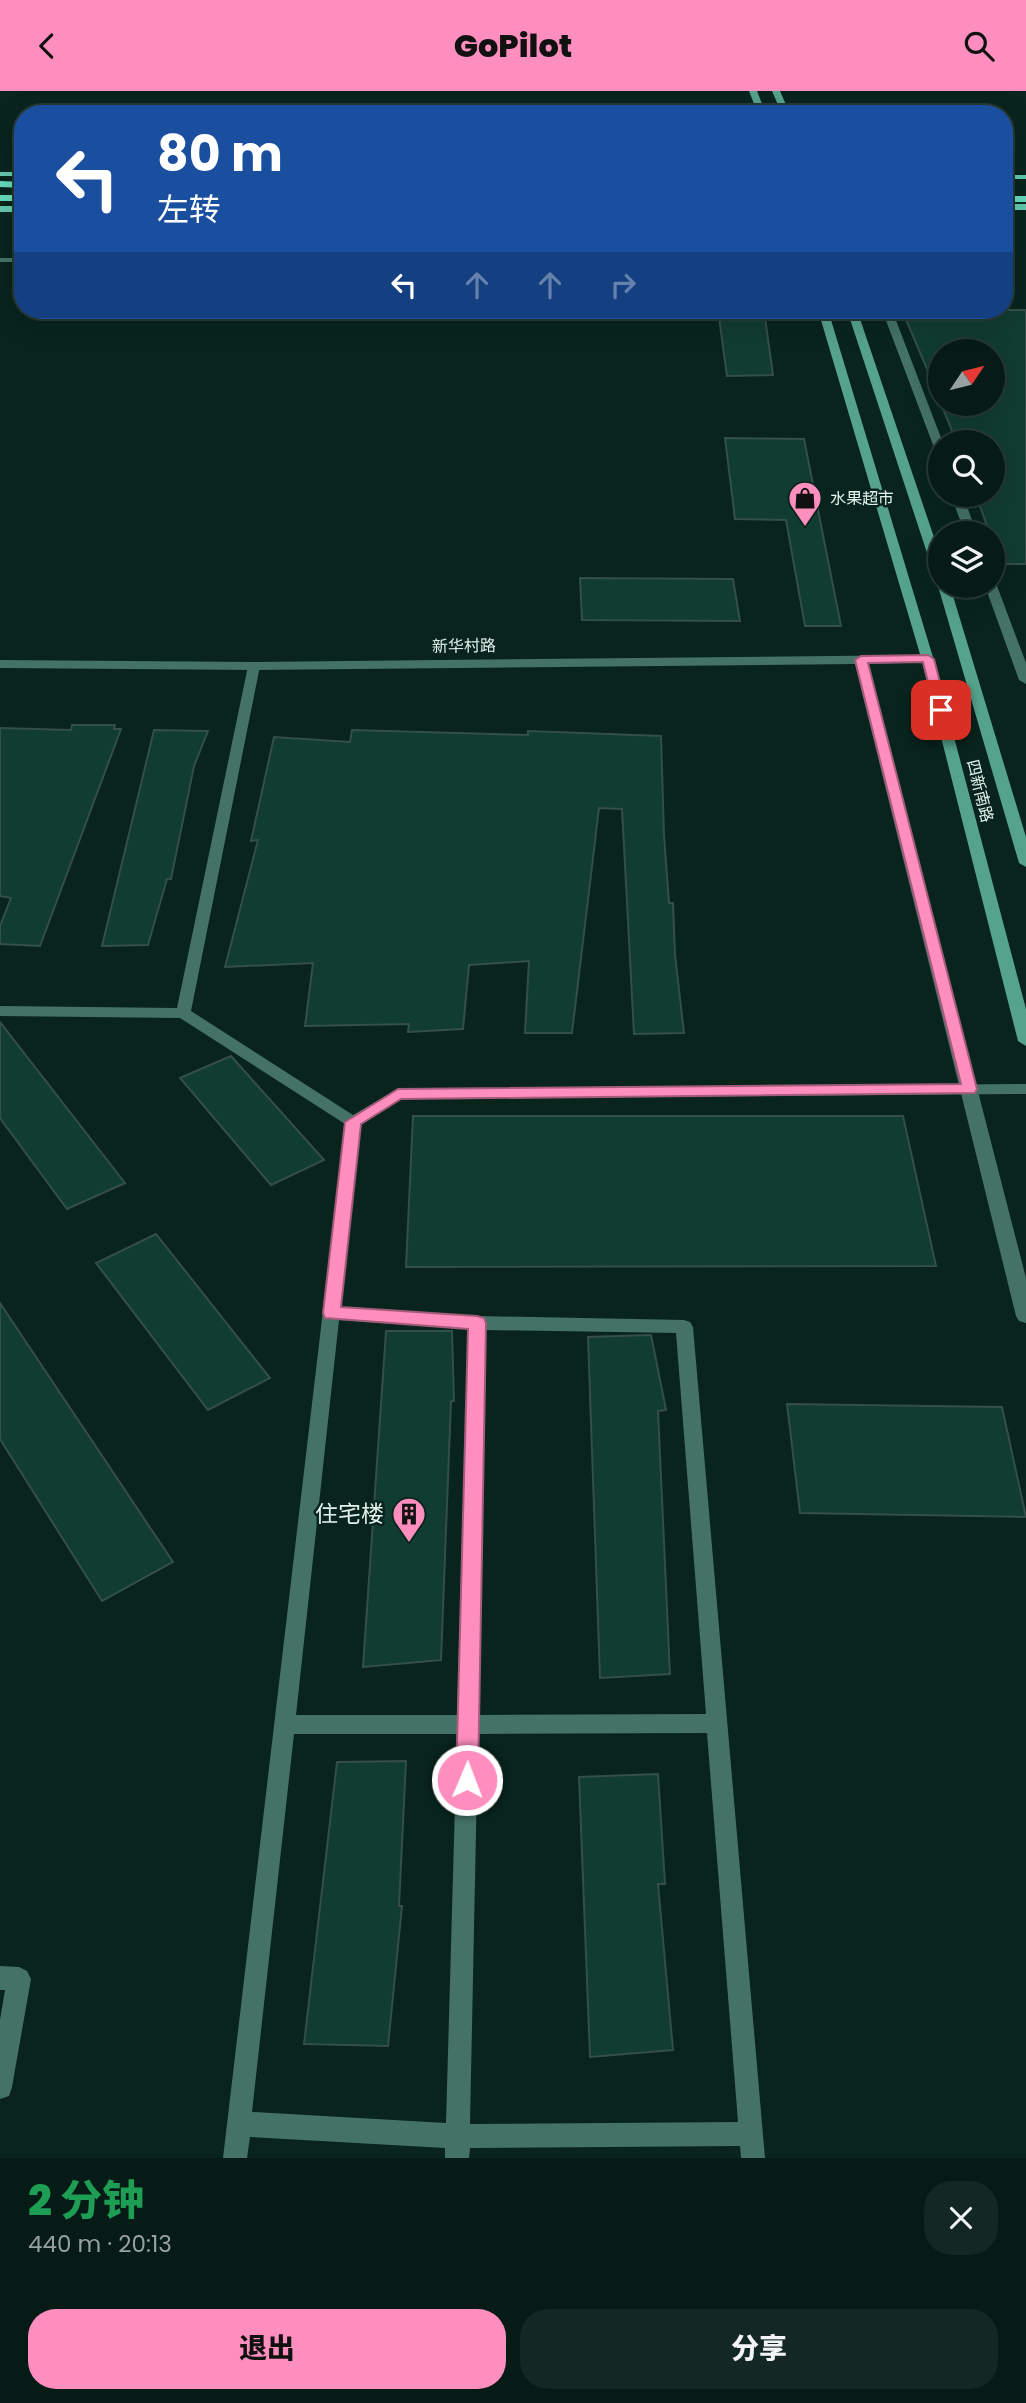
<!DOCTYPE html>
<html lang="zh">
<meta charset="utf-8">
<style>
:root{--surface:#061b16;--page:#142823;--text:#f1f3f6;--muted:#98a1a1;--line:#273935;--accent:#fe8ebd}
body{margin:0;font-family:Poppins,"Noto Sans SC",sans-serif;background:var(--page);color:var(--text);height:100vh;display:flex;flex-direction:column;font-size:26px;white-space:nowrap}
*{box-sizing:border-box;margin:0}
p{font-size:23px;color:var(--muted)}
.icon{flex:none;width:38px;height:38px;fill:none;stroke:currentColor;stroke-width:2;stroke-linecap:round;stroke-linejoin:round}
.map{position:relative;height:2067px;overflow:hidden}
.sheet{display:flex;flex-direction:column;background:var(--surface);flex:1}
.sheet>*{flex:none}
.top-card{position:absolute;left:14px;top:14px;width:999px;height:214px;border-radius:28px;box-shadow:0 7px 28px #0002,0 0 0 2px var(--line);background:#1a4fa0;color:#fff;overflow:hidden}
.needle{width:46px;rotate:55deg}
.fabs{position:absolute;left:928px;top:248px;display:grid;gap:14px}
.fabs a{display:grid;place-items:center;width:77px;height:77px;border-radius:50%;background:var(--surface);box-shadow:0 7px 28px #0002,0 0 0 2px var(--line);font-size:35px}
.pin{position:absolute;display:grid;place-items:center;width:60px;height:60px;color:#fff;margin:-30px;border-radius:14px;box-shadow:0 4px 10px #0006}
.me{position:absolute;width:77px;margin:-38px;rotate:1deg;stroke-linejoin:round;filter:drop-shadow(0 0 5px #0008)}
.turn{display:flex;align-items:center;gap:24px;height:147px;padding:0 28px;font-size:32px}
.turn .icon{width:91px;height:91px;stroke-width:2.5}
.turn b{display:block;font-size:49px;line-height:60px}
.lanes{display:flex;align-items:center;height:66px;padding:0 28px;background:#0003;justify-content:center;gap:35px;direction:ltr}
.lanes .off{opacity:.35}
.round{display:grid;place-items:center;flex:none;width:74px;height:74px;border-radius:28px;background:var(--page)}
.overview{display:flex;align-items:center;justify-content:space-between;height:119px;padding:0 28px}
h1{font-size:42px;font-weight:800;line-height:52px;color:#1e9e55}
.action{display:flex;gap:14px;margin-top:auto;padding:14px 28px}
.action a{flex:1;height:80px;border-radius:28px;background:var(--accent);color:#111;font-size:28px;font-weight:800;line-height:80px;text-align:center}
.action a+a{background:var(--page);color:var(--text)}
header{display:flex;justify-content:space-between;align-items:center;height:91px;padding:0 28px;background:var(--accent);color:#111;font-size:32px;font-weight:800}
.map>svg:first-child{display:block}
</style>
<header><svg class="icon" aria-label="back" viewBox="0 0 24 24"><path d="M15 5l-7 7 7 7"/></svg>GoPilot<svg class="icon" aria-label="search" viewBox="0 0 24 24"><circle cx="10" cy="10" r="6"/><path d="M15 15l6 6"/></svg></header>
<div class="map">
<svg width="1026" height="2067" viewBox="0 0 1026 2067">
<rect width="100%" height="100%" fill="#08241d"/>
<path fill="#113c31" stroke="#344f47" stroke-width="2" d="M718,219H764L773,284L727,285Z
M902,219H1026V473H992V443H990L976,404H992V352H957L941,313H992V261H940V309Z
M725,347L804,348L841,535H805L786,429L735,428Z
M580,487L733,488L740,530L582,529Z
M72,634H115L114,638H121L40,855L0,853V835L11,807L0,805V637L71,639Z
M154,639L208,640L194,675L171,788H167L148,854L102,855Z
M352,639L528,644V640L661,645L664,744L669,812H673L675,864L684,942L634,943L622,718L599,717L572,942H525L529,870L469,874L463,938L408,941L409,933L305,935L313,872L225,876L258,749L251,750L274,646L350,651Z
M0,931L125,1092L67,1118L0,1027Z
M231,965L324,1069L271,1094L180,987Z
M413,1025H903L936,1175L406,1176Z
M156,1143L270,1287L208,1319L96,1172Z
M0,1212L173,1471L102,1510L0,1348Z
M386,1240H452L454,1310H451L441,1569L363,1576Z
M651,1244L666,1319L658,1320L670,1583L600,1587L588,1246Z
M787,1313L1002,1316L1026,1426L800,1422Z
M406,1670L399,1815H402L388,1955L304,1953L337,1671Z
M658,1683L665,1793H658L673,1959L590,1966L579,1686Z"/>
<g fill="none" stroke-linecap="round" stroke-linejoin="round">
<path fill="#447265" fill-rule="evenodd" d="M0,167H23V171H0Z
M254,571L260,575L191,920L353,1024L398,998L1026,993V1003L401,1008L361,1034L341,1216L477,1225L684,1229L690,1231L693,1236L765,2067H741L740,2055L470,2057L469,2067H445V2057L250,2046L247,2067H223L345,1033L180,927L0,925V915L177,917L248,575ZM339,1229L468,1238L457,1624H296ZM486,1239L676,1242L706,1623L478,1624ZM707,1642L738,2031L470,2033L478,1643ZM294,1643H457L446,2032L252,2021Z
M0,1875L19,1876L27,1880L31,1888L12,1996L9,2005L0,2008V1929L5,1899H0Z"/>
<path fill="#447265" fill-rule="evenodd" d="M882,219H892L943,352H940V362L935,359Z
M951,404H963L977,443H965Z
M992,492L997,495L1026,572V593L1019,589L985,495H992Z
M928,564L934,568L933,571L868,573L1026,1187V1232L1019,1230L1016,1225L855,573L254,579L0,577V569L254,571Z"/>
<path fill="#55a28d" fill-rule="evenodd" d="M749,0H757L766,23H758Z
M772,0H780L790,23H782Z
M818,219H828L932,563L1026,918V955L1018,950L920,563Z
M847,219H857L940,464V487L934,483Z
M940,492V495H950L1026,746V776L1019,772L938,495Z"/>
<path fill="#61c8ad" fill-rule="evenodd" d="M0,81H23V85H0Z
M1004,84H1026V88H1004Z
M1004,113H1026V119H1004Z
M0,115H23V121H0Z"/>
<path fill="#66d9bb" fill-rule="evenodd" d="M0,90L23,91V97L0,96Z
M0,104H23V110H0Z
M1004,105H1026V111H1004Z"/>
</g>
<path fill="#fe8ebd" stroke="#a55c7b" stroke-width="2" d="M928,564L934,568L947,619L945,621L935,619L923,571L868,572L977,998L975,1002L401,1008L361,1033L341,1216L477,1225L484,1227L486,1232L478,1689L474,1696L467,1699L459,1696L456,1689L468,1238L325,1227L323,1222L345,1031L398,998L961,993L855,569L861,565Z"/>
<defs>
<symbol id="shop-pin" viewBox="-11 -11 22 30"><path d="M0 17L-7.5 6A9.5 9.5 0 1 1 7.5 6Z" fill="#fe8ebd" stroke="#08241d"/><path d="M-5-2.5h2.3a2.7 3.5 0 0 1 5.4 0H5L5.5 6h-11ZM-1.5-2.5h3a1.5 2.3 0 0 0-3 0Z" fill="#111"/></symbol>
<symbol id="building-pin" viewBox="-11 -11 22 30"><path d="M0 17L-7.5 6A9.5 9.5 0 1 1 7.5 6Z" fill="#fe8ebd" stroke="#08241d"/><path d="M-4-6H4V6H1V3H-1V6H-4ZM-2.5-4.3h1.7v1.8h-1.7ZM.8-4.3h1.7v1.8H.8ZM-2.5-1h1.7V.8h-1.7ZM.8-1h1.7V.8H.8Z" fill="#111"/></symbol>
</defs>
<g fill-rule="evenodd">
<use href="#shop-pin" x="786" y="388" width="38" height="52"/>
<use href="#building-pin" x="390" y="1404" width="38" height="52"/>
</g>
<g text-anchor="middle" dominant-baseline="central" stroke-width="5" stroke-linejoin="round" paint-order="stroke">
<g font-size="16" fill="#e1f1ec" stroke="#08241d" text-anchor="start">
<text x="830" y="407">水果超市</text>
</g>
<g font-size="16" fill="#e1f1ec" stroke="#08241d">
<text transform="translate(464 555) rotate(-1)">新华村路</text>
<text transform="translate(980 700) rotate(76)">四新南路</text>
</g>
<g font-size="23" fill="#e1f1ec" stroke="#08241d" text-anchor="end">
<text x="384" y="1423">住宅楼</text>
</g>
</g>
</svg>
<div class="fabs">
<a><svg class="needle" viewBox="-14 -14 28 28"><path d="M0-13l5 13h-10z" fill="#e53935"/><path d="M0 13l5-13h-10z" fill="#98a1a1"/></svg></a>
<a><svg class="icon" aria-label="search" viewBox="0 0 24 24"><circle cx="10" cy="10" r="6"/><path d="M15 15l6 6"/></svg></a>
<a><svg class="icon" aria-label="layers" viewBox="0 0 24 24"><path d="M12 4l9 5-9 5-9-5zM3 14l9 5 9-5"/></svg></a>
</div>
<div class="pin" style="left:941px;top:619px;background:#d93025"><svg class="icon" aria-label="arrive" viewBox="0 0 24 24"><path d="M6 21V4h12l-3 4 3 4H6"/></svg></div>
<svg class="me" style="left:467px;top:1689px" viewBox="-20 -20 40 40"><circle r="17" fill="#fe8ebd" stroke="#fff" stroke-width="3"/><path d="M0-11L8 9 0 5-8 9z" fill="#fff"/></svg>
<div class="top-card">
<div class="turn"><svg class="icon" aria-label="left" viewBox="0 0 24 24"><path d="M17 20v-9H6M10 6l-5 5 5 5"/></svg><div><b>80 m</b>左转</div></div>
<div class="lanes"><svg class="icon" aria-label="left" viewBox="0 0 24 24"><path d="M17 20v-9H6M10 6l-5 5 5 5"/></svg><svg class="icon off" aria-label="ahead" viewBox="0 0 24 24"><path d="M12 20V5M6 11l6-6 6 6"/></svg><svg class="icon off" aria-label="ahead" viewBox="0 0 24 24"><path d="M12 20V5M6 11l6-6 6 6"/></svg><svg class="icon off" aria-label="right" viewBox="0 0 24 24"><path d="M7 20v-9h11M14 6l5 5-5 5"/></svg></div>
</div>
</div>
<section class="sheet">
<div class="overview"><div><h1>2 分钟</h1><p>440 m · 20:13</p></div><a class="round"><svg class="icon" aria-label="close" viewBox="0 0 24 24"><path d="M6 6l12 12M18 6L6 18"/></svg></a></div>
<div class="action"><a>退出</a><a>分享</a></div>
</section>
